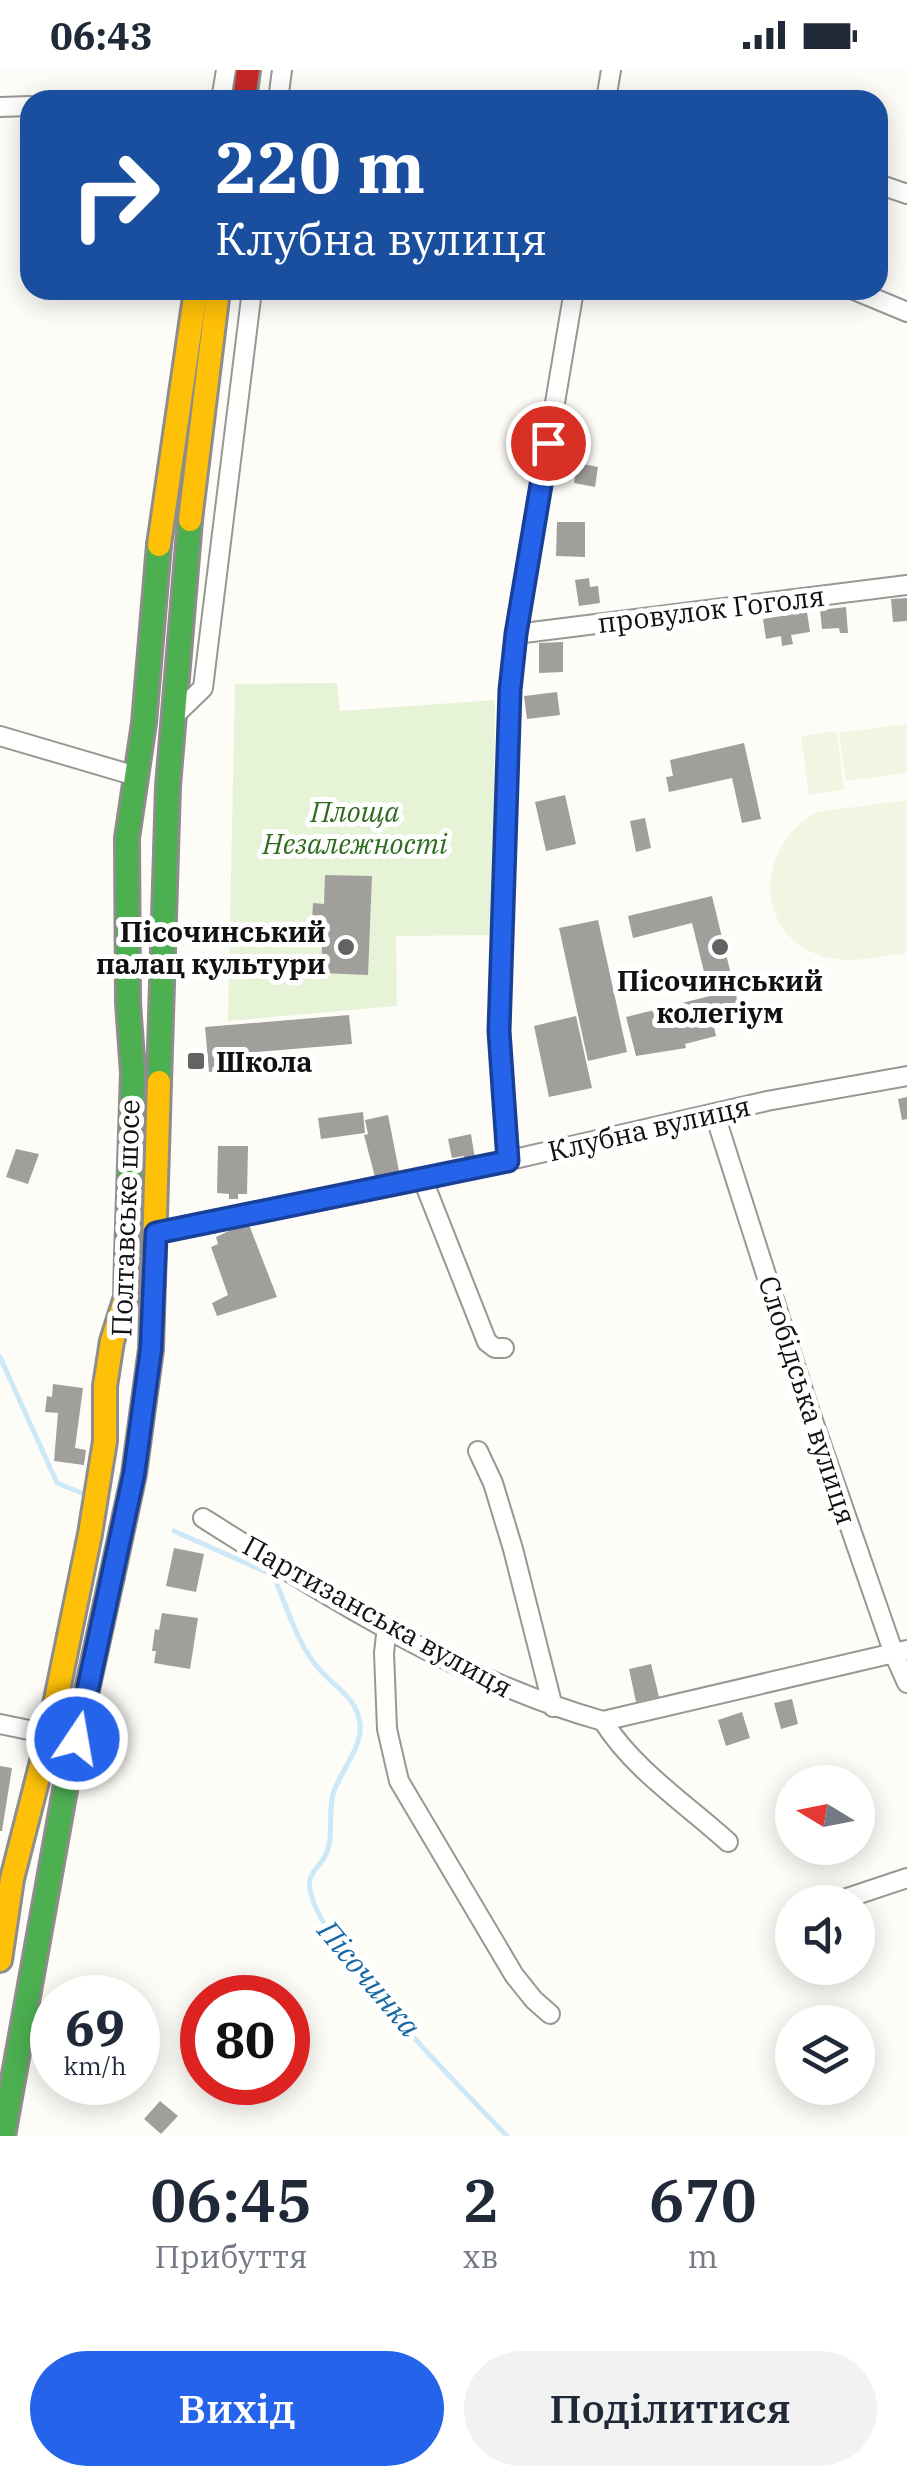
<!DOCTYPE html>
<html lang="uk">
<meta charset="utf-8">
<style>
:root{--surface:#fff;--page:#f2f2f3;--text:#1f2937;--muted:#747a83;--accent:#2563eb}
body{margin:0;font-family:"IBM Plex Serif",serif;background:var(--page);color:var(--text);height:100vh;display:flex;flex-direction:column;font-size:38px;white-space:nowrap}
*{box-sizing:border-box;margin:0}
p{font-size:32px;color:var(--muted)}
.icon{flex:none;width:55px;height:55px;fill:none;stroke:currentColor;stroke-width:2;stroke-linecap:round;stroke-linejoin:round}
.map{position:relative;height:2066px;overflow:hidden}
.panel{display:flex;flex-direction:column;background:var(--surface);flex:1}
.panel>*{flex:none}
.guide{position:absolute;left:20px;top:20px;width:868px;height:210px;border-radius:30px;box-shadow:0 5px 25px #0003;background:#1a4fa0;color:#fff;overflow:hidden}
.needle{width:65px;rotate:280deg}
.buttons{position:absolute;left:775px;top:1695px;display:grid;gap:20px}
.buttons a{display:grid;place-items:center;width:100px;height:100px;border-radius:50%;background:var(--surface);box-shadow:0 5px 25px #0003;font-size:50px}
.speed{position:absolute;left:30px;top:1905px;display:flex;gap:20px;font-size:50px;font-weight:700;text-align:center}
.speed>*{display:grid;place-content:center;width:130px;height:130px;border-radius:50%;background:var(--surface);box-shadow:0 5px 25px #0003;line-height:1}
.speed small{font-size:25px;font-weight:400}
.speed .limit{border:15px solid #d22;background:#fff;color:#111}
.pin{position:absolute;display:grid;place-items:center;width:85px;height:85px;color:#fff;margin:-42px;border:5px solid #fff;border-radius:50%;box-shadow:0 2px 10px #0007}
.me{position:absolute;width:110px;margin:-55px;rotate:12deg;stroke-linejoin:round;filter:drop-shadow(0 0 8px #0008)}
.turn{display:flex;align-items:center;gap:35px;height:210px;padding:0 30px;font-size:45px}
.turn .icon{width:130px;height:130px;stroke-width:2.5}
.turn b{display:block;font-size:70px;line-height:85px}
.eta{display:flex;justify-content:space-evenly;align-items:center;height:170px;text-align:center}
.eta b{font-size:60px;font-weight:600;line-height:70px}
.cta{display:flex;gap:20px;margin-top:auto;padding:20px 30px}
.cta a{flex:1;height:115px;border-radius:60px;background:var(--accent);color:#fff;font-size:40px;font-weight:600;line-height:115px;text-align:center}
.cta a+a{background:var(--page);color:var(--text)}
.status{display:flex;justify-content:space-between;align-items:center;height:70px;padding:0 50px;background:var(--surface);direction:ltr}
.status svg{height:28px;fill:currentColor}
.map>svg:first-child{display:block}
</style>
<div class="status"><b>06:43</b><svg viewBox="0 0 49 12"><path d="M0 12V9h3v3zM5 12V6h3v6zM10 12V3h3v9zM15 12V0h3v12zM26 1h20v11H26zM47 4h2v5h-2z"/></svg></div>
<div class="map">
<svg width="907" height="2066" viewBox="0 0 907 2066">
<rect width="100%" height="100%" fill="#fdfcf7"/>
<path fill="#e7f3d7" d="M337,613L340,641L495,630L493,865L396,866L397,936L228,951L235,614Z"/>
<path fill="#f0f6e1" d="M907,654V703L846,711L839,663Z
M837,661L844,720L809,725L801,666Z
M907,730V883C880,886 848,895 822,886C751,863 757,773 818,742Z"/>
<g fill="none" stroke-linecap="round" stroke-linejoin="round">
<path stroke="#cde8f7" stroke-width="5" d="M0,1287L57,1413L84,1424
M174,1461L273,1505C287,1536 297,1575 320,1600C336,1618 357,1628 360,1654C363,1677 339,1703 333,1724C328,1744 334,1767 326,1784C322,1794 313,1799 310,1809C299,1858 469,2026 507,2066"/>
</g>
<path fill="#a19f9c" d="M577,393L598,397L595,417L574,413Z
M557,452H585V487L556,486Z
M589,508L590,517L598,516L600,533L579,536L575,510Z
M907,528V551L893,552L891,529Z
M846,537L848,563H840L839,558L822,559L820,540Z
M807,542L810,562L791,565L793,574L782,576L781,566L766,569L763,549Z
M563,572V602L539,603V573Z
M557,622L560,645L527,649L524,626Z
M744,673L761,749L742,753L732,708L669,722L666,707L673,706L670,690Z
M565,725L576,774L546,781L535,732Z
M645,748L651,778L636,782L630,751Z
M325,805L372,806L368,905L321,903L323,852H312L313,833L324,834Z
M712,826L742,950L714,957L716,966L685,974L686,978L636,986L626,947L710,926L692,853L633,868L628,846Z
M598,850L627,982L588,991L559,858Z
M349,945L352,974L223,985L225,1001L209,1002L205,957Z
M576,946L592,1018L549,1027L534,956Z
M907,1027V1049L902,1050L898,1029Z
M363,1042L365,1063L321,1069L318,1048Z
M388,1045L400,1106L376,1111L364,1065L368,1064L365,1050Z
M471,1064L475,1089L465,1091L464,1086L452,1088L448,1069Z
M218,1076H248L247,1124H238V1129H229V1124L217,1123Z
M16,1079L39,1084L28,1114L6,1107Z
M248,1152L277,1227L217,1246L212,1233L228,1225L211,1177L218,1174L216,1167Z
M53,1314L83,1318L75,1378L86,1380L84,1395L54,1391L58,1343L45,1342L47,1326L52,1327Z
M174,1478L204,1484L196,1522L166,1516Z
M162,1543L198,1548L190,1599L154,1593L156,1581H152L155,1559L159,1560Z
M651,1594L659,1627L636,1632L629,1599Z
M792,1629L798,1654L781,1659L774,1633Z
M742,1642L750,1668L726,1676L718,1650Z
M0,1696L12,1698L2,1761H0Z
M864,1841L872,1860L858,1867V1844Z
M792,1847V1870L786,1872L779,1852Z
M160,2031L178,2046L161,2064L144,2049Z"/>
<g fill="none" stroke-linecap="round" stroke-linejoin="round">
<defs>
<path id="street" d="M221,30L226,0
M278,30L282,0
M606,30L611,0
M0,37L30,36
M878,114L907,124
M854,220L907,242
M516,564L907,515
M174,646L203,618L252,220
M0,666L136,706
M715,1045L809,1339L894,1584L907,1613
M508,1091L499,961L510,619L516,564L574,220
M423,1110L487,1272L495,1278H504
M156,1163L423,1110L767,1031L907,1006
M478,1381L493,1413L513,1479L553,1637
M203,1448C328,1527 460,1611 603,1651L907,1580
M387,1556L384,1583L387,1659L399,1711L514,1905L534,1930L550,1944
M603,1651C634,1700 685,1733 728,1772
M0,1654L58,1666
M835,1832L907,1808"/>
<path id="fast" d="M159,1012L168,716L190,450
M127,1187L133,1003L128,933L127,768L144,653L159,475
M3,2066L65,1720L112,1506"/>
<path id="slow" d="M190,450L218,220
M159,475L196,220
M112,1506L134,1404L151,1279L159,1012
M0,1890L12,1809L49,1664L90,1464L105,1371V1316L112,1271L126,1227L127,1187"/>
<path id="jam" d="M244,30L248,0"/>
</defs>
<use href="#street" stroke="#979795" stroke-width="22"/>
<use href="#fast" stroke="#8e8d8b" stroke-width="28"/>
<use href="#slow" stroke="#8e8d8b" stroke-width="28"/>
<use href="#jam" stroke="#8e8d8b" stroke-width="28"/>
<use href="#street" stroke="#fffffe" stroke-width="18"/>
<use href="#fast" stroke="#4caf50" stroke-width="22"/>
<use href="#slow" stroke="#ffc107" stroke-width="22"/>
<use href="#jam" stroke="#c62828" stroke-width="22"/>
</g>
<g fill="none" stroke-linecap="round" stroke-linejoin="round">
<defs>
<path id="route" d="M77,1669L134,1404L151,1279L156,1163L508,1091L499,961L510,620L516,564L548,373"/>
</defs>
<use href="#route" stroke="#184099" stroke-width="25"/>
<use href="#route" stroke="#2563eb" stroke-width="18"/>
</g>
<g fill="#646362" stroke="#fff" stroke-width="4">
<circle cx="346" cy="877" r="10"/>
<circle cx="720" cy="877" r="10"/>
<rect x="186" y="981" width="20" height="20" rx="5"/>
</g>
<g text-anchor="middle" dominant-baseline="central" stroke-width="10" stroke-linejoin="round" paint-order="stroke">
<g font-size="28" fill="#111" stroke="#fff">
<text transform="translate(711 539) rotate(-7)">провулок Гоголя</text>
<text transform="translate(649 1058) rotate(-13)">Клубна вулиця</text>
<text transform="translate(125 1148) rotate(-88)">Полтавське шосе</text>
<text transform="translate(808 1330) rotate(72)">Слобідська вулиця</text>
<text transform="translate(378 1546) rotate(29)">Партизанська вулиця</text>
</g>
<g font-size="28" font-style="italic" fill="#2f6b1f" stroke="#fff">
<text x="355" y="741">Площа<tspan x="355" dy="32">Незалежності</tspan></text>
</g>
<g font-size="28" font-weight="bold" fill="#111" stroke="#fff" text-anchor="end">
<text x="326" y="861">Пісочинський<tspan x="326" dy="32">палац культури</tspan></text>
<text x="720" y="910" text-anchor="middle">Пісочинський<tspan x="720" dy="32">колегіум</tspan></text>
<text x="216" y="991" text-anchor="start">Школа</text>
</g>
<g font-size="30" font-style="italic" fill="#1768a6" stroke="#fff">
<text transform="translate(370 1908) rotate(50)">Пісочинка</text>
</g>
</g>
</svg>
<div class="buttons">
<a><svg class="needle" viewBox="-14 -14 28 28"><path d="M0-13l5 13h-10z" fill="#e53935"/><path d="M0 13l5-13h-10z" fill="#747a83"/></svg></a>
<a><svg class="icon" aria-label="sound" viewBox="0 0 24 24"><path d="M4 9h4l5-4v14l-5-4H4zM17 9q2 3 0 6"/></svg></a>
<a><svg class="icon" aria-label="layers" viewBox="0 0 24 24"><path d="M12 4l9 5-9 5-9-5zM3 14l9 5 9-5"/></svg></a>
</div>
<div class="speed"><div>69<small>km/h</small></div><div class="limit">80</div></div>
<div class="pin" style="left:548px;top:373px;background:#d93025"><svg class="icon" aria-label="arrive" viewBox="0 0 24 24"><path d="M6 21V4h12l-3 4 3 4H6"/></svg></div>
<svg class="me" style="left:77px;top:1669px" viewBox="-20 -20 40 40"><circle r="17" fill="#2563eb" stroke="#fff" stroke-width="3"/><path d="M0-11L8 9 0 5-8 9z" fill="#fff"/></svg>
<div class="guide">
<div class="turn"><svg class="icon" aria-label="right" viewBox="0 0 24 24"><path d="M7 20v-9h11M14 6l5 5-5 5"/></svg><div><b>220 m</b>Клубна вулиця</div></div>
</div>
</div>
<section class="panel">
<div class="eta">
<div><b>06:45</b><p>Прибуття</p></div>
<div><b>2</b><p>хв</p></div>
<div><b>670</b><p>m</p></div>
</div>
<div class="cta"><a>Вихід</a><a>Поділитися</a></div>
</section>
